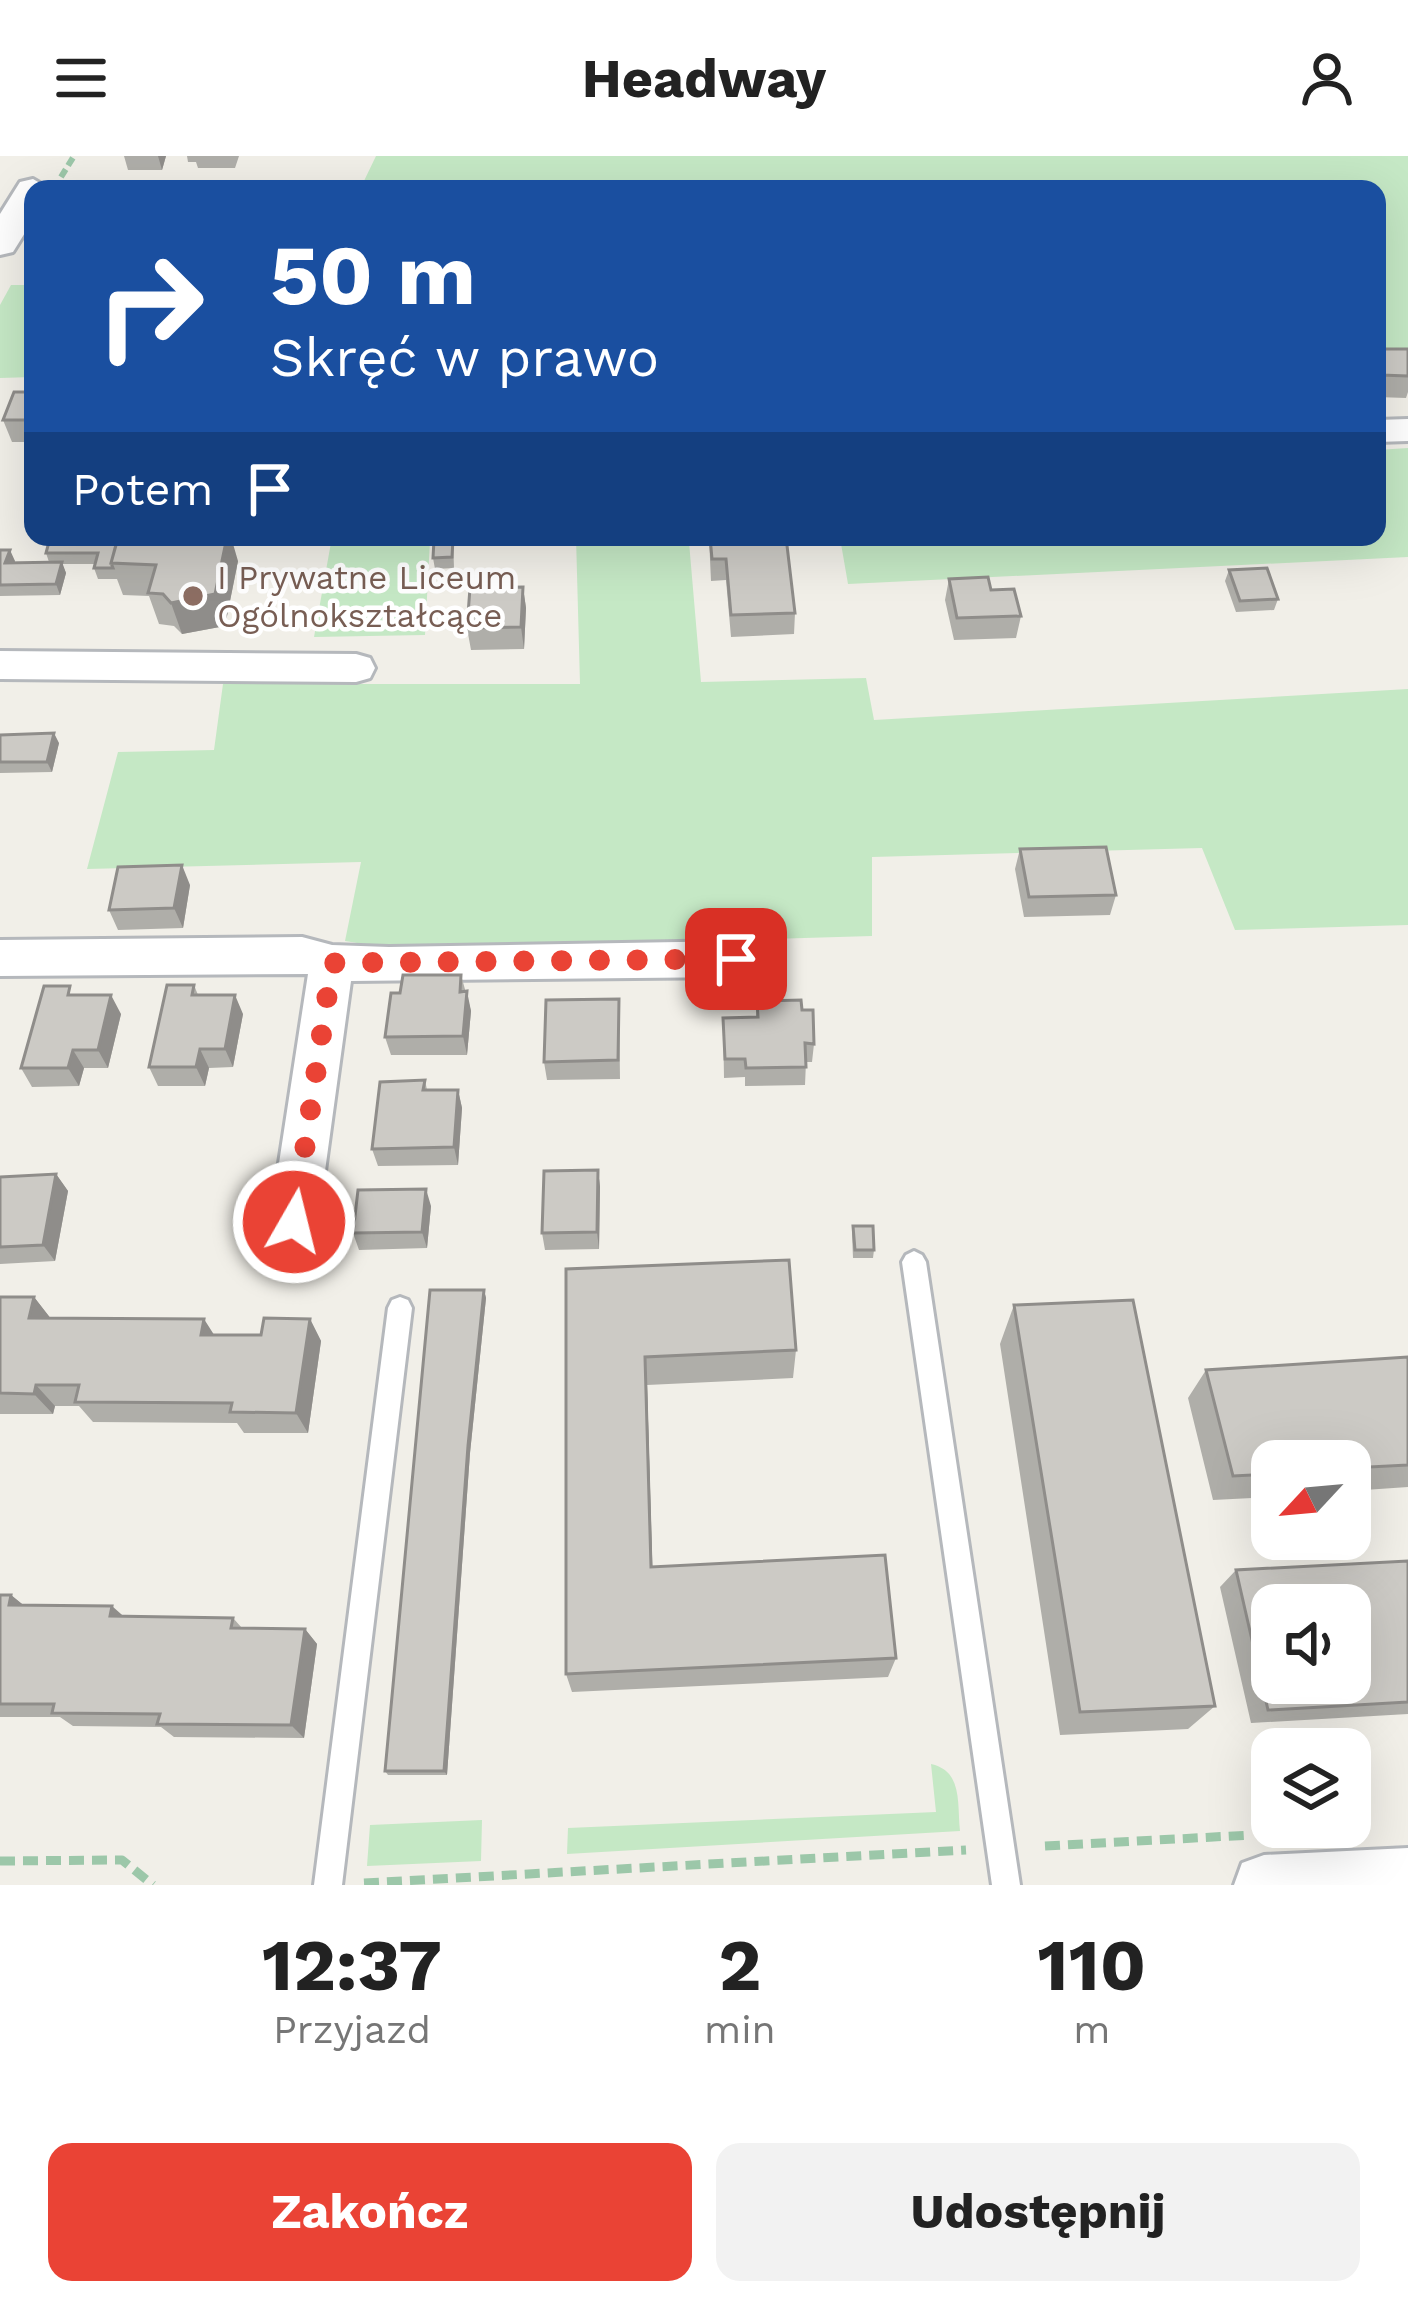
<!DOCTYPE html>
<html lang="pl">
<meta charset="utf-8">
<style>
:root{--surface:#fff;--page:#f2f2f2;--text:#222;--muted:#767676;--accent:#ea4335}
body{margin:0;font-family:"Work Sans",sans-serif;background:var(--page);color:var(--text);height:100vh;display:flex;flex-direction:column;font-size:45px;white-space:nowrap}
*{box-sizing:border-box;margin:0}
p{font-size:39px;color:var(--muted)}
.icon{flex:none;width:66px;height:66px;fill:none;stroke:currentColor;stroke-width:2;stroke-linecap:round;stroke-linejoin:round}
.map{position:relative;height:1729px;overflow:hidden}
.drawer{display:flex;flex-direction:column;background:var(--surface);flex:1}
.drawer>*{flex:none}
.banner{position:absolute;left:24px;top:24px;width:1362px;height:366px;border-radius:24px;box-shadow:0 12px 48px #0002;background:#1a4fa0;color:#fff;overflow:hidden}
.needle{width:78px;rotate:244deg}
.buttons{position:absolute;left:1251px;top:1284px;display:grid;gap:24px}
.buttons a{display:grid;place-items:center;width:120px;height:120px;border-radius:24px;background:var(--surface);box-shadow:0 12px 48px #0002;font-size:60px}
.pin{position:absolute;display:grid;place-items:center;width:102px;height:102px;color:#fff;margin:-51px;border-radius:24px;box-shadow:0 6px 18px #0006}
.me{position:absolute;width:132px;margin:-66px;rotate:8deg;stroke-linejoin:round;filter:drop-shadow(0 0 9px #0008)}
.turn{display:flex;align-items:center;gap:42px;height:252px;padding:0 48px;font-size:54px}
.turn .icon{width:156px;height:156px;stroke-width:2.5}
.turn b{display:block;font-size:84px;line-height:102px}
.then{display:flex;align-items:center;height:114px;padding:0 48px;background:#0003;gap:24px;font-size:45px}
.eta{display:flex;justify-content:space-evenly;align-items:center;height:204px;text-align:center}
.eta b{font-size:72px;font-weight:700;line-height:84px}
.primary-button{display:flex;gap:24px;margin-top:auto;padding:24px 48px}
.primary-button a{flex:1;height:138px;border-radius:24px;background:var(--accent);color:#fff;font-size:48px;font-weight:700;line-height:138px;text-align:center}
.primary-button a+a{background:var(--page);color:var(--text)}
header{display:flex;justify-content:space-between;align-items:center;height:156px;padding:0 48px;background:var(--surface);font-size:54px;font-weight:700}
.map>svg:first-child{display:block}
</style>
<header><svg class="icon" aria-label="menu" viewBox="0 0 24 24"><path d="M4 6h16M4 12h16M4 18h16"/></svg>Headway<svg class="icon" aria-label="person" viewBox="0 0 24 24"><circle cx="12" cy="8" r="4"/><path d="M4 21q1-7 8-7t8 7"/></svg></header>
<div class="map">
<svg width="1408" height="1729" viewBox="0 0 1408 1729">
<rect width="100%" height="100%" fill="#f1efe8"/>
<path fill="#c5e8c5" d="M376,0H1408V202L1377,203V33H73L77,25L363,27Z
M11,129H33V221L0,222V149Z
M1408,292V401L848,428L840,382L689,386L701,526L866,522L874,564L1408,533V769L1235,774L1202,692L872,701V780L400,794L345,785L361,706L87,713L118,596L214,594L223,528H580L576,381H1377V294Z
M332,381H555L430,385L425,479L314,481Z
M931,1608C963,1615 957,1647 960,1675L567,1698L568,1672L936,1656Z
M482,1664L481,1705L367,1710L370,1669Z"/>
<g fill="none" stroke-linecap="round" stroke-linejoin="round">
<defs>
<path id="service" d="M914,1095L922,1099L926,1106L1020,1729H992L902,1106L906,1099Z
M400,1141L408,1144L412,1152L342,1729H314L388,1152L392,1144Z"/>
<path id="minor" d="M1408,263V285L1377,286V264Z
M0,495L356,498L370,502L375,512L370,522L356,526L0,523Z
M302,781L332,789L389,791L736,785L752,790L758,803L752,816L736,821L351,825L318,1066L311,1081L294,1088L277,1081L270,1066L308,818L0,820V784Z
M1408,1692V1729H1234L1242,1707L1264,1699Z"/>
<path id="tertiary" d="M33,23L50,33H33V64L13,96L0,99V58L20,26Z"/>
</defs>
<use href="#service" stroke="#b5b8bc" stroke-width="6"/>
<use href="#minor" stroke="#b5b8bc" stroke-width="6"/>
<use href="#tertiary" stroke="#b5b8bc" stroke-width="6"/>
<path stroke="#9cc7a9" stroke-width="6" stroke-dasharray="9 4.5" stroke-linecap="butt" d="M61,21L74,0"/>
<path stroke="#9cc7a9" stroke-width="9" stroke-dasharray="15 8" stroke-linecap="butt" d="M1045,1690L1251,1679
M0,1705L122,1704L153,1729
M364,1727L966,1694"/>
<use href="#service" fill="#fff" fill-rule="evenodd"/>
<use href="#minor" fill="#fff" fill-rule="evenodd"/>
<use href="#tertiary" fill="#fff" fill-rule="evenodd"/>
</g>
<path fill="#afaea9" d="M124,0H166L162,14H128Z
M187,0H239L235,12H198L196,6H188Z
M1377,193H1408V236L1406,242L1377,241Z
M33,236V286H12L3,264Z
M709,381L795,457L794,478L731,481L726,424L711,425Z
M50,382L238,405L225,470L182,478L174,470L159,468L149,440L123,439L117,423H98L94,412L95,408H62L66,417L60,439L0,440V394L15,405L14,407L49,406L46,397Z
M453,383L454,412L435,413L433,402Z
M1229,414L1278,443L1274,454L1236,456L1225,425Z
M949,423L991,434L1021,460L1016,482L954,484L945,444Z
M523,431L526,452L524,493L471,494L467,472Z
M0,579L59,587L52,616L0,617Z
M1020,693L1116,739L1110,759L1024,761L1015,713Z
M190,729L183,772L118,774L109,754Z
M461,819L471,855L467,899H391L385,881L400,837Z
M194,829L198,839L243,858L233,911L209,912L205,930H158L149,911Z
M76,839L121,858L108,912H84L79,930L32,931L21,912Z
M619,843L620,923L547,924L544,906Z
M757,845L802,854L814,888L812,906H806L805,929L745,930V921L724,922L723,862L756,861Z
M425,924L427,934H458L462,952L458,1009L378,1010L372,993Z
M598,1014L600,1031L599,1093L545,1094L542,1077Z
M56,1018L68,1035L55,1105L0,1108V1021Z
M431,1050L427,1092L359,1094L353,1077Z
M853,1070L874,1094L873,1102H853L852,1078Z
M566,1113L796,1194L793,1222L647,1229L652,1410L896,1502L888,1521L572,1536L566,1518Z
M484,1134L486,1142L470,1297L447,1619H388L385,1615Z
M0,1141H34L50,1162L214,1179H261L310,1163L321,1185L308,1277H244L237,1267L93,1266L79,1250H55L53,1258H0Z
M1014,1149L1215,1550L1188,1573L1060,1579L1000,1188Z
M1408,1201V1331L1350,1335V1305H1272V1341L1213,1344L1188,1242L1206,1214Z
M1408,1405V1558L1251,1567L1220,1431L1236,1414Z
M0,1439H11L23,1449L124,1460L233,1462L242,1472L305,1473L317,1488L304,1582L174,1581L161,1571L73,1570L60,1561H0Z"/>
<path fill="#8f8d8a" d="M158,0H166L162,14Z
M227,381H231L238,405L225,470L182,478L171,447Z
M10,394L15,405L10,418L5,407Z
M62,406L66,417L60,439L56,428Z
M523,431L526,452L524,493L521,471Z
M54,577L59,587L52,616L47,606Z
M182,709L190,729L183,772L174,752Z
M467,835L471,855L467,899L463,880Z
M111,839L121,858L108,912L98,894Z
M235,839L243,858L233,911L225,893Z
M200,893L209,912L205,930L196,911Z
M73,894L84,912L79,930L68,912Z
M458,934L462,952L458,1009L454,991Z
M598,1014L600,1031L599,1093L597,1076Z
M56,1018L68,1035L55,1105L43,1089Z
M426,1033L431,1050L427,1092L422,1076Z
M484,1134L486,1142L470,1297L447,1619L444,1615L468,1290Z
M34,1141L52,1164L29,1162Z
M204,1163L218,1185L201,1179Z
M310,1163L321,1185L308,1277L296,1257Z
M645,1201L647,1229L653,1432L651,1411Z
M36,1229L55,1250L53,1258L34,1238Z
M11,1439L32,1456L9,1449Z
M112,1450L130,1466L110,1460Z
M305,1473L317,1488L304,1582L291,1569Z"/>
<path fill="#cccac5" stroke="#8f8d8a" stroke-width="3" fill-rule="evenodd" d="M1377,193H1408V220L1381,219L1379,212H1377Z
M14,236H33V264H3Z
M118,381H227L215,438L171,447L163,438L148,437L156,409L111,407Z
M710,381H786L795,457L731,459L726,403H712Z
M50,382H118L111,407L113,412H94L98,397H46Z
M453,383L452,401L433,402L434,384Z
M0,394H10L5,407L62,406L56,428L0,429Z
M1267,412L1278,443L1240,445L1229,414Z
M988,421L991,434L1014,433L1021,460L957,462L949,423Z
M523,431L521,471L467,472L470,432Z
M54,577L47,606H0V579Z
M1106,691L1116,739L1029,741L1020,693Z
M182,709L174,752L109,754L118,711Z
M403,819H461L460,836L467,835L463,880L385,881L391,837H400Z
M167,829H194L192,839H235L225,893H200L196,911H149Z
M44,830H70L68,839H111L98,894H73L68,912H21Z
M619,843L618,904L544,906L546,844Z
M801,844L802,854H813L814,888L805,887L806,911L746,912L745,903H725L723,862L758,861L757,845Z
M425,924L423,934H458L454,991L372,993L380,926Z
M598,1014L597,1076L542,1077L544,1015Z
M56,1018L43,1089L0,1091V1021Z
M426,1033L422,1076L353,1077L358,1034Z
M853,1070H873L874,1094H855Z
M789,1104L796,1194L645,1201L651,1411L885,1399L896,1502L566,1518V1113Z
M430,1134H484L468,1290L444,1615H385Z
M0,1141H34L29,1162L204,1163L201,1179H261L264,1162L310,1163L296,1257L230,1256L232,1247L75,1246L79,1229H36L34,1238L0,1237Z
M1133,1144L1215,1550L1080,1556L1014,1149Z
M1408,1201V1309L1350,1312V1305H1272V1318L1233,1320L1206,1214Z
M1408,1405V1546L1268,1554L1236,1414ZM1272,1449H1350V1527H1272Z
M0,1439H11L9,1449L112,1450L110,1460L233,1462L231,1472L305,1473L291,1569L157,1568L160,1558L52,1557L54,1548H0Z"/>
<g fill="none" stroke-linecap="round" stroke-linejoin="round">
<path stroke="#ea4335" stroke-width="21" stroke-dasharray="0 37.8" d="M294,1066L332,807L736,803"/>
</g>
<circle fill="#8d6e63" stroke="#fff" stroke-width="4.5" cx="193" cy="440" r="12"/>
<g text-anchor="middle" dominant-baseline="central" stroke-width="9" stroke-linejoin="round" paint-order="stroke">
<g font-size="33" fill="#785e54" stroke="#fff" text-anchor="start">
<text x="217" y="421">I Prywatne Liceum<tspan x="217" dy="38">Ogólnokształcące</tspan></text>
</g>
</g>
</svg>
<div class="buttons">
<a><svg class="needle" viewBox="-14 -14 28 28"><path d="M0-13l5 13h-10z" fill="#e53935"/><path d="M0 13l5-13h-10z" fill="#767676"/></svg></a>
<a><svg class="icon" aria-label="sound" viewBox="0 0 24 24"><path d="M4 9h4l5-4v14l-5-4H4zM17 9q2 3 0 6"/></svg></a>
<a><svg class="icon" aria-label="layers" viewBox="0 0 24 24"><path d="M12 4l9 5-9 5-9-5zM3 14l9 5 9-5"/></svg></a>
</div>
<div class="pin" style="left:736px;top:803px;background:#d93025"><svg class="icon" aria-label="arrive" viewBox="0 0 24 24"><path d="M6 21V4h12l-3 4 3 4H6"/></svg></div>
<svg class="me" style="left:294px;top:1066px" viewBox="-20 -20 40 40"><circle r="17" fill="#ea4335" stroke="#fff" stroke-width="3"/><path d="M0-11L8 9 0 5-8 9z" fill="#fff"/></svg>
<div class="banner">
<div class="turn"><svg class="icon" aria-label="right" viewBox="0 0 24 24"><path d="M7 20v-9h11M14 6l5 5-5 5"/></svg><div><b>50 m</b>Skręć w prawo</div></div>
<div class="then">Potem<svg class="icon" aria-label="arrive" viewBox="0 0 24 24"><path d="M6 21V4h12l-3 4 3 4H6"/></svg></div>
</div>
</div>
<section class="drawer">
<div class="eta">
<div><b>12:37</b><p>Przyjazd</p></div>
<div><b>2</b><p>min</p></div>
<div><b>110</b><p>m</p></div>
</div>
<div class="primary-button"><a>Zakończ</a><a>Udostępnij</a></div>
</section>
